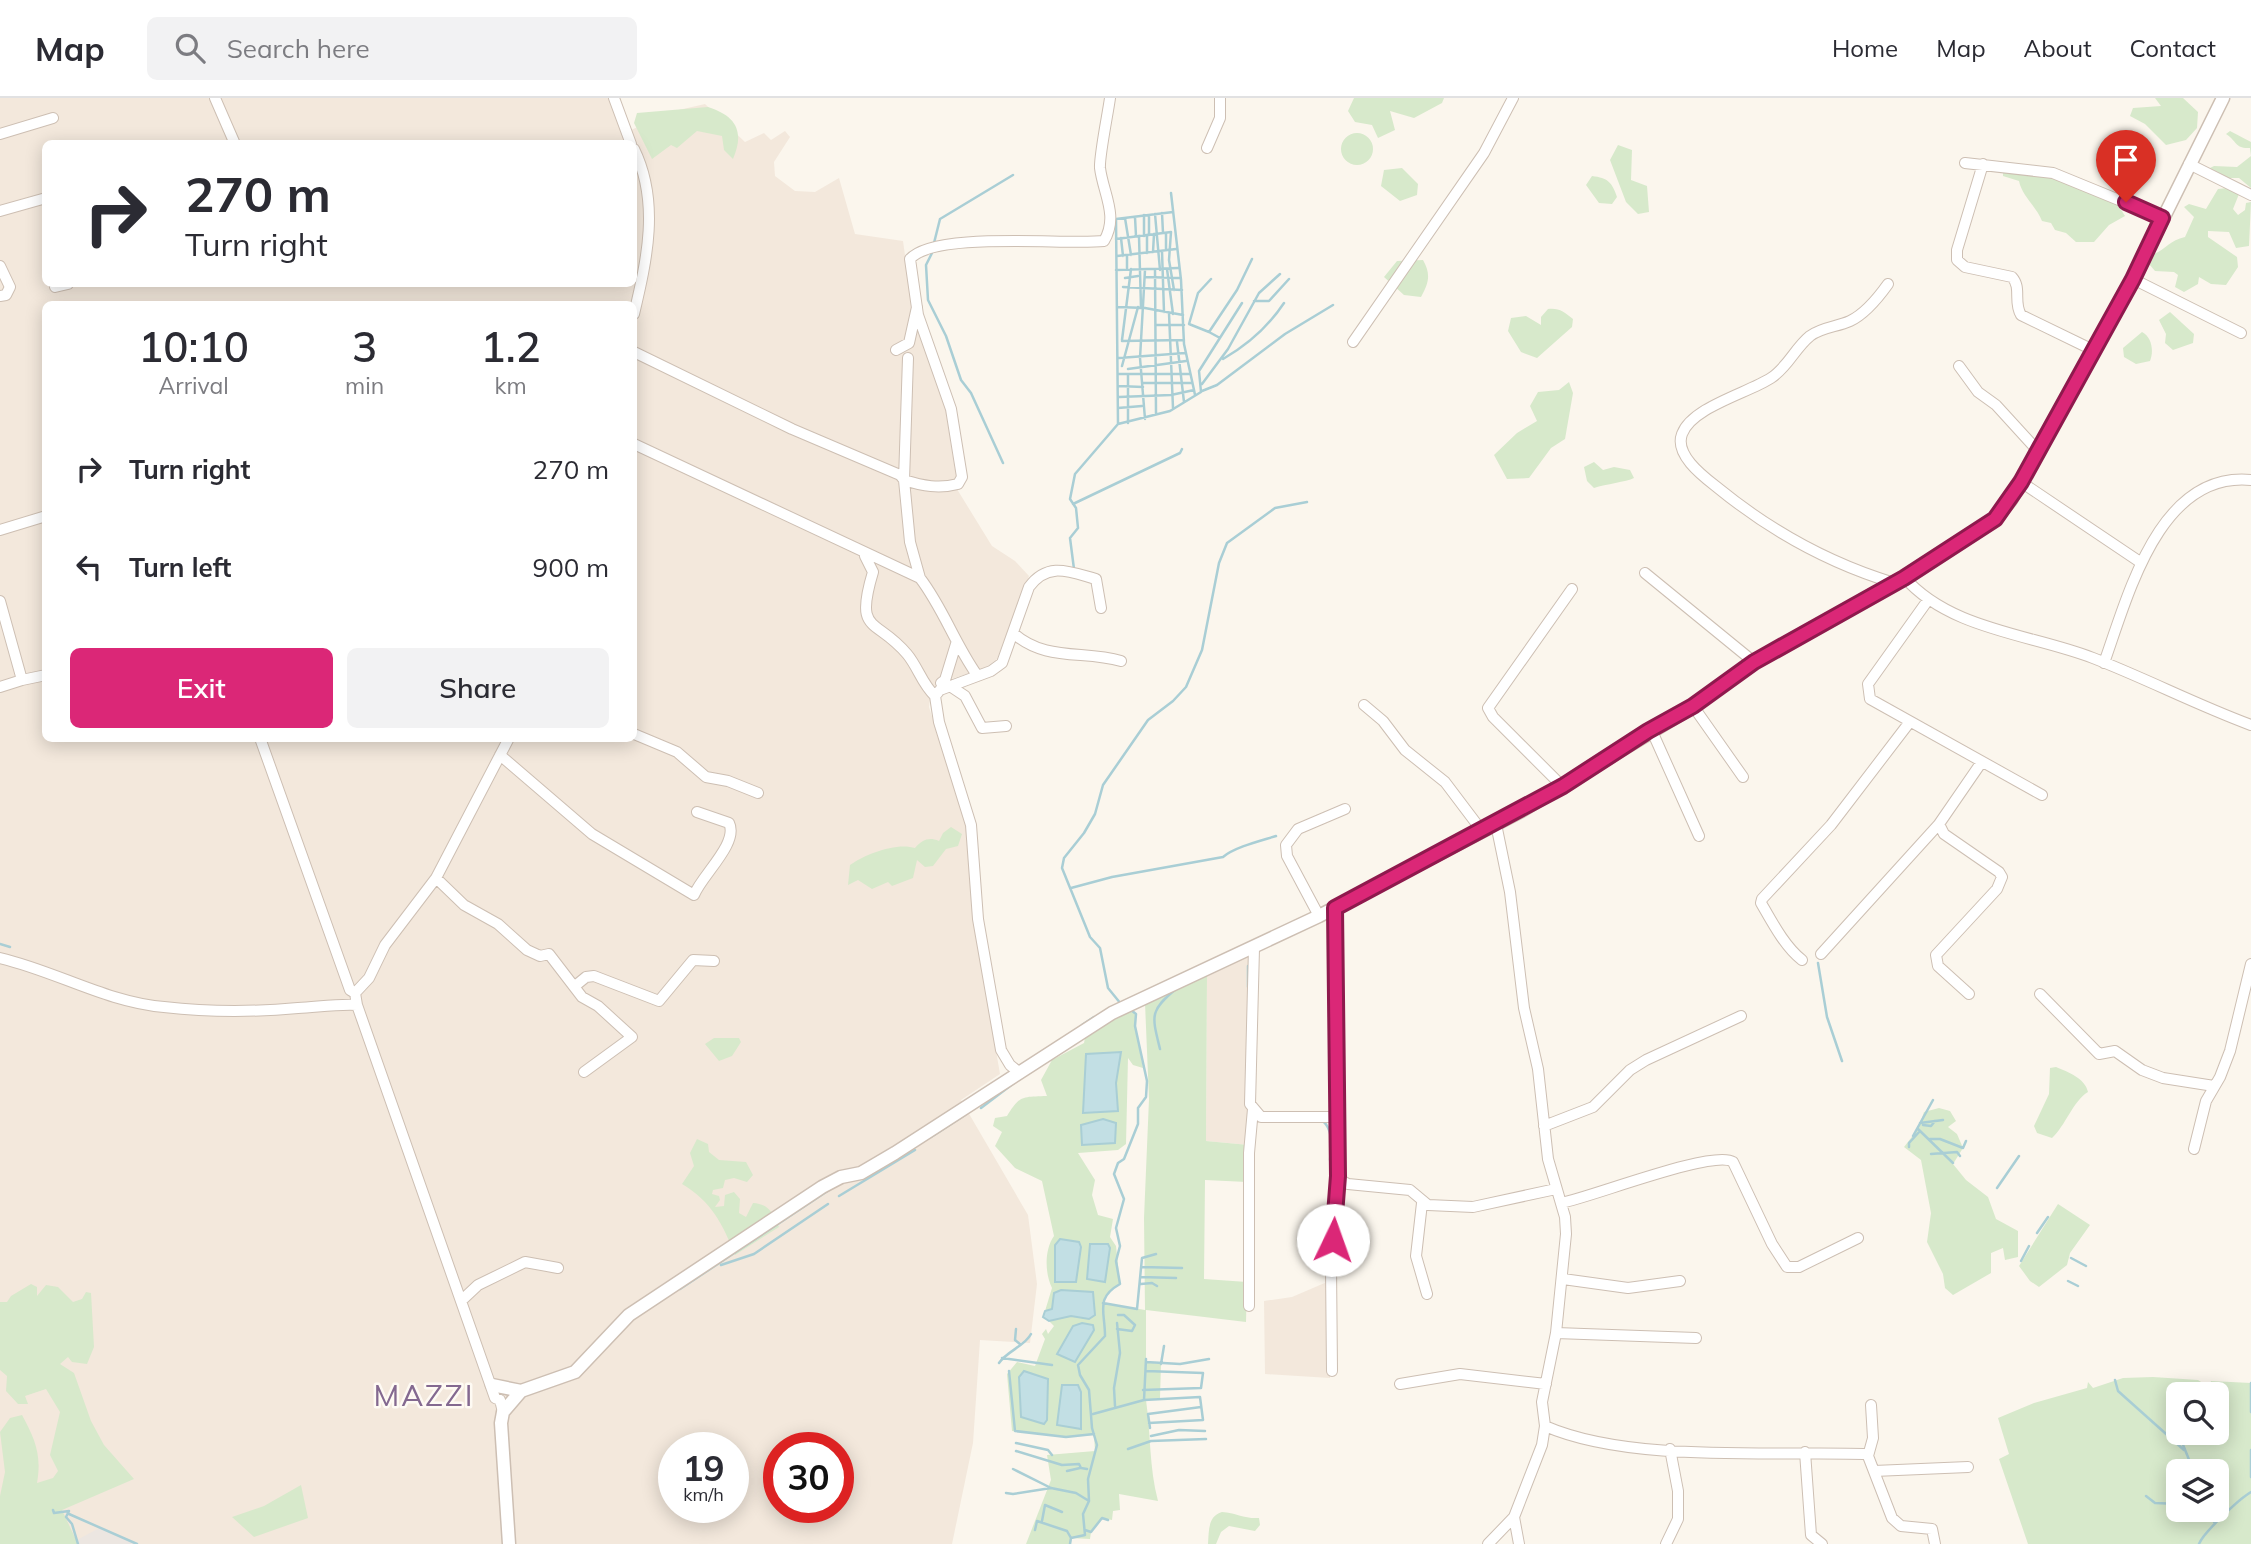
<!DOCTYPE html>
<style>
:root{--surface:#fff;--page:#f2f2f3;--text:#2b2b33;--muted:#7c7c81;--line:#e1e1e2;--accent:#db2777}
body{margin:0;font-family:Mulish,sans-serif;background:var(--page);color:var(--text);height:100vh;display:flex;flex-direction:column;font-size:26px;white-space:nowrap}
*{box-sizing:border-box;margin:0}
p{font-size:23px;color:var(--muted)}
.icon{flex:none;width:38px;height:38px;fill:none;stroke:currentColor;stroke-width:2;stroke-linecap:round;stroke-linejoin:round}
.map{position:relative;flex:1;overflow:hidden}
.side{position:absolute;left:42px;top:203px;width:595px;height:441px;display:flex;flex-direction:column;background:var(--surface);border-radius:10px;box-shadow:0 4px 18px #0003}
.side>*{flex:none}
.banner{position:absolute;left:42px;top:42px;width:595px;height:147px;border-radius:10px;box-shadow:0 4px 18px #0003;background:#fff;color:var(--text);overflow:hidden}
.buttons{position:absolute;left:2166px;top:1284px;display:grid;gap:14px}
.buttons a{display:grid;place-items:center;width:63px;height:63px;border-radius:10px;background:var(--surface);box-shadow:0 4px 18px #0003;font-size:35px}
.speed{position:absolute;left:658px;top:1334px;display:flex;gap:14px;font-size:35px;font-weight:700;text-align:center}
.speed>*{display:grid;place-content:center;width:91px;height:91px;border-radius:50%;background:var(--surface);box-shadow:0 4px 18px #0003;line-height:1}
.speed small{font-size:18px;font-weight:400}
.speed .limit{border:10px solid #d22;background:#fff;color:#111}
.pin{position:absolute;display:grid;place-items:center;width:60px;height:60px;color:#fff;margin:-72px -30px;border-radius:50% 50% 50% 0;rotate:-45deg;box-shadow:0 0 7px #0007}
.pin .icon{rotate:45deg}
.me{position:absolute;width:77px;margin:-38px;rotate:3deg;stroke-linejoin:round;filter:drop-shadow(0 0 5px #0008)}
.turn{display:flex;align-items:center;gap:24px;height:147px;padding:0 28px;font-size:32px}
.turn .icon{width:91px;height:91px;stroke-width:2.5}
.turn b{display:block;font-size:49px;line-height:60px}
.eta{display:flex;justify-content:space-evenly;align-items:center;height:119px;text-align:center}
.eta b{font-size:42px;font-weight:600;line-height:49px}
.button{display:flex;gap:14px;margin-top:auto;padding:14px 28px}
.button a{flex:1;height:80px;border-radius:10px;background:var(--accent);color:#fff;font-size:28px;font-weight:600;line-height:80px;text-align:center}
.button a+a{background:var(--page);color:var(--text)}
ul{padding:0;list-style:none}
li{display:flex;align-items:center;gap:21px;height:98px;padding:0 28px}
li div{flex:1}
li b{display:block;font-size:26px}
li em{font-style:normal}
header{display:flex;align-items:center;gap:42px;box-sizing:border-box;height:98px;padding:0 35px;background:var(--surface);border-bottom:2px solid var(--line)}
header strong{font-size:33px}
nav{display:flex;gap:38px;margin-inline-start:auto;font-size:24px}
.search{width:490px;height:63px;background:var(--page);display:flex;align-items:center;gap:18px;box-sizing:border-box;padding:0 24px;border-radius:10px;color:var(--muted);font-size:26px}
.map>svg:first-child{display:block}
</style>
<header>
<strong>Map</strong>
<div class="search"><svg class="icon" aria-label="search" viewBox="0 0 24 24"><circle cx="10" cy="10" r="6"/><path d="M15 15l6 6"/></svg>Search here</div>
<nav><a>Home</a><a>Map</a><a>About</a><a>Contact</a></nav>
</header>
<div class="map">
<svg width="2251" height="1446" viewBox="0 0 2251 1446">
<rect width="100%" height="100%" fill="#fbf6ed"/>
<path fill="#f3e8dc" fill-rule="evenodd" d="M0,0H619L629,33L670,14L705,6L745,44L764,35L771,42L785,33L790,39L774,64L775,78L795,93L815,94L839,80L855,136L903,143L913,214L945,309L956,378L952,383L992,448L1015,463L1029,478L997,561L985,570L942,584L931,592L929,609L968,735L974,824L1000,976L961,1002L1028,1117L1037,1186L1030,1245L980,1242L973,1345L952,1446H0ZM46,46H634V186H46ZM46,206H634V640H46ZM674,1349H733V1409H674ZM779,1349H838V1409H779Z
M1251,853L1249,1047L1206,1043L1207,878L1203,877Z
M1327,1184L1331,1214L1330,1280L1265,1276L1264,1203L1292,1199Z"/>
<path fill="#ece6e1" d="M101,1429L126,1440L137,1446H78L77,1442Z"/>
<path fill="#d7e9cb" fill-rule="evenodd" d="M1354,0H1444L1442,5L1414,20L1390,13L1395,32L1378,40L1372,27L1355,24L1348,13Z
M2155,0H2183L2198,14L2197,30L2186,42L2166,47L2145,26L2130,18L2133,10L2161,8Z
M708,9C736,18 745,33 733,61L724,52L722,38L697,33L677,50L671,47L652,61L634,25L637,15Z
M2230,33L2251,44V90L2239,80H2229L2210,70L2214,68L2237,69L2251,58L2250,50C2235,51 2237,43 2226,36Z
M1341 51a16 16 0 1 1 32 0a16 16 0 1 1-32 0Z
M1618,47L1632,52L1631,82L1647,88L1649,114L1638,116L1626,104L1610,62Z
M1402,70L1418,86L1417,97L1400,103L1381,88L1384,72Z
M2003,72L2050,78L2118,107L2125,118L2109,127L2094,144H2076L2066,135L2055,132L2051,125L2042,123C2036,108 2022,98 2019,83L2003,78Z
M1592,78C1608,80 1612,84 1617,99L1612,106L1599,105L1586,87Z
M2227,90L2239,96L2233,111L2238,117L2245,112L2246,105L2251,104L2249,148L2236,150L2229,134L2208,133V139L2237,159L2238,169L2226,187L2211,186L2199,179L2198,186L2184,194L2175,189L2178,177L2174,174L2155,173L2149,166L2154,156C2166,151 2170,142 2185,139L2194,119L2184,109L2189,106L2206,111L2218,91Z
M1423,162C1431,176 1429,185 1421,199L1404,197L1384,179L1397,163Z
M1548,211C1560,210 1564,214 1573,221L1572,229L1537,260L1521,254L1508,233L1511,220L1526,218L1541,227V219Z
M2170,214L2194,236L2193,245L2173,252L2165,245L2166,236L2159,222Z
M2142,234C2152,239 2154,253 2150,263L2136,266L2124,259L2123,250Z
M1569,284L1573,295L1565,341L1551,350L1529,380L1507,381L1494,357L1517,335L1537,323L1530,308L1538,294L1559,292Z
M1594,364L1603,372L1614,369L1630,372L1634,380C1626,384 1606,386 1594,390L1587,383L1584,369Z
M951,729L962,736L958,748L946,751L933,768L925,769L917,762L913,780L892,788L888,784L872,791L858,782L848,787L850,767C865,756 897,744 915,750C923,741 929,739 939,743L943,735Z
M1203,877L1207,878L1206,1043L1249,1047L1247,1084L1205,1082L1204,1181L1247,1184L1246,1224L1146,1212V1264L1161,1266L1160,1300L1146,1302C1151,1337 1149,1369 1158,1403L1119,1396L1120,1412L1113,1413L1112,1422L1102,1420L1091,1434L1090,1441L1071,1440L1070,1446H1026L1051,1382L1047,1357L1095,1353L1094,1337L1066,1339L1012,1333L1007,1276L1017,1264L1035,1268L1045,1241L1042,1236L1046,1231L1048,1236L1054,1228L1049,1223L1071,1218L1089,1221L1054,1195L1052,1211L1045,1213L1052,1190C1045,1176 1044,1152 1054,1138L1042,1083L1015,1070L995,1048L1002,1034L993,1028L995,1020L1007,1018C1020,997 1022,999 1047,998L1041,982L1052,962L1084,945L1086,935L1131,912L1136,916L1135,928L1143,970L1133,967L1128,960L1126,1046L1118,1052L1078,1055L1095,1082L1092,1097L1098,1117L1113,1121L1110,1139L1116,1148L1120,1186L1105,1198L1103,1205L1145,1212L1144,1120L1149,1001L1145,905ZM1121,954L1116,985L1118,1013L1083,1015L1086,956ZM1019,1279L1048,1281L1047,1322L1020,1295Z
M714,940H739L741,944L732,958L719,963L705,946Z
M2056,969C2068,974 2085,980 2088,994C2073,1003 2066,1027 2052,1040L2037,1035L2034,1028L2049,996L2050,970Z
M1939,1010L1950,1013L1956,1023L1948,1029L1957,1036L1963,1050L1953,1066L1966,1082L1988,1099L1996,1121L2018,1133V1159L2005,1162L2003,1150L1991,1155V1175L1953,1197L1945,1190L1943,1176L1927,1144L1931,1115L1921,1062L1904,1049L1918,1031L1924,1014Z
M697,1041L708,1046L709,1054L719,1062L746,1064L753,1077L747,1084L734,1080L725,1082L723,1090L713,1092L712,1096L719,1098L720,1102L715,1109L724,1108L725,1097L734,1094L740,1101L739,1115L746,1119L753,1105C769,1106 773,1115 779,1129L735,1157C723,1126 711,1103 682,1086L694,1068L690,1055Z
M2058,1106L2090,1127L2070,1155L2067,1167L2039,1189L2030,1183L2019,1168Z
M31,1186L37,1189V1198L46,1187L58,1189L73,1204L82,1201L86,1194L91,1195L94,1249L87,1266L72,1264L68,1259L60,1266L74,1275L91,1323L104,1347L134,1381L62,1412L78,1446H0V1398L5,1374L0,1334L10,1320L22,1317C35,1341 42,1357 37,1385L53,1380L58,1373L50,1357L60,1314L46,1291L25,1298L28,1306H18L6,1293L7,1278L0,1272V1204H7L11,1198Z
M2153,1279L2198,1282L2209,1289L2211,1283L2251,1285V1446H2028L1999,1361L2009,1356L1998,1320L2034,1305L2087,1290L2088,1284L2093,1290L2123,1280ZM2179,1297H2217V1335H2179ZM2179,1374H2217V1412H2179Z
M301,1387L308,1420L254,1439L232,1419L264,1408Z
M1222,1414C1236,1415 1245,1421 1259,1420L1260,1427L1255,1433L1229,1428L1221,1434L1216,1446H1208C1209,1432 1208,1418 1222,1414Z"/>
<path fill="#c2dfe4" stroke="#a9ced5" stroke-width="2" d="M1121,954L1116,985L1118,1013L1083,1015L1086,956Z
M1103,1021L1116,1025L1115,1045L1082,1047L1081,1027Z
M1060,1141L1079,1144L1081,1149L1076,1184H1055V1147Z
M1090,1146H1108L1110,1150L1105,1184L1087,1181Z
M1061,1192L1093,1194L1095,1217L1089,1221L1071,1218L1049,1223L1043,1219L1045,1213L1052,1211L1054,1195Z
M1082,1225L1093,1227L1094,1232L1075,1264L1057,1256L1073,1228Z
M1024,1273L1048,1281L1047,1322L1044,1326L1021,1319L1019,1279Z
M1062,1287H1078L1081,1294V1331L1057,1327Z"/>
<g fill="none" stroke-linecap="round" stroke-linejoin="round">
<path stroke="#a9ced5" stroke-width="2.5" d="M1171,95L1181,182L1184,246L1194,292
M1162,115L1163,135
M1155,116L1160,172
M1144,117V138
M1149,117V137
M1135,119L1136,138
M1125,120L1131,157
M1171,134L1169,162L1174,192
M1166,135V152
M1147,137V155
M1139,138L1141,209
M1121,140L1123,158
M1116,141L1171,134
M934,145L940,121L1013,77
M1162,153L1164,214
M1153,154L1154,136
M932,155L926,167L928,202L946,238L961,282L971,295L1003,365
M1127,157V170
M1117,158L1176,151
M1167,171L1173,216
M1116,172L1178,170
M1145,172L1140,260L1145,321
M1155,172L1156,316
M1145,179L1180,180
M1125,180L1138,178
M1123,189L1182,192
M1254,203H1269L1289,181
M1118,209L1145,210L1183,217
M1169,215L1173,310
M1156,227H1184
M1209,234L1189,226L1198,195L1211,181
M1220,240L1209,234L1237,192L1252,161
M1122,242L1131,171
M1122,243L1184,242
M1177,244L1184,304
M1119,260L1185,255
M1223,261C1249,246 1268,229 1284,205
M1122,268L1138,209
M1128,271L1186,263
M1118,276H1189
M1128,277V325
M1143,285H1192
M1202,286L1228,251L1259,195L1280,176
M1118,288L1143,289
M1202,293L1217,287L1285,236L1333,207
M1119,299L1171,297L1194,292L1195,297
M1118,310L1142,308
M1118,326L1170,313L1201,294L1199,273L1242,205
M1073,406L1180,355L1182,351
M1074,471L1070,440L1078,430L1076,410L1070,401L1075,376L1118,326L1116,121L1173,114
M1750,574L1759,569
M1071,790L1112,779L1223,759C1235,749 1260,743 1276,738
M0,846L10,849
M1818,865L1827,919L1842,963
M1248,868V889
M1121,906L1108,890L1100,850L1090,839L1062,770L1064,760L1084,735L1095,716L1103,687L1148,622L1173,603L1186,589L1202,552L1219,465L1227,445L1275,410L1307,404
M1082,927L1094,919
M1160,951C1152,918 1149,913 1176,891
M981,1010L1014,985
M1323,1023C1334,1033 1331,1048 1330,1062
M1920,1025L1943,1022
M1923,1027L1931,1028L1935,1023
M1918,1031L1953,1065
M1913,1038L1933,1002
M931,1039L965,1017
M1930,1041H1940L1963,1050L1966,1043
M1909,1049V1045L1920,1033
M1931,1056L1957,1054L1960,1058
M1997,1090L2019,1058
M839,1098L915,1052
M2037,1135L2048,1119
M2071,1160L2086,1168
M2021,1163L2029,1148
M721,1167L754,1156L828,1106
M1142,1169L1182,1170
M1141,1179L1176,1180
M2068,1183L2078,1188
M1141,1186L1152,1185L1157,1188
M680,1191L832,1090
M1103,1205L1137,1211L1142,1160L1156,1156
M1016,1231L1015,1242L1020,1246
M1117,1231L1132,1233L1135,1227L1124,1217H1118
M1002,1260L1052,1267
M1146,1264L1180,1266L1209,1261
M999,1265C1007,1253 1025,1248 1031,1236
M1161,1266L1164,1248
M1009,1273L1015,1333L1066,1339L1094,1336
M2115,1282L2118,1293L2184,1352
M2251,1285V1314
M1143,1292L1201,1290L1203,1275L1146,1273
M1144,1302L1200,1299L1203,1322L1149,1325
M1115,1308L1114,1290L1120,1255L1117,1225
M1093,1316L1144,1302L1146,1261
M2171,1317L2194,1374
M1150,1330L1148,1316L1201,1309
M1151,1338L1179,1332L1205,1333
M1016,1345L1048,1352L1052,1357
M1128,1351L1151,1343L1206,1341
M2251,1352V1379
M1016,1353L1062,1367L1079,1366L1081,1370L1087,1371
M1013,1371L1051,1390L1076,1395L1089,1403
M1067,1373L1080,1370
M1006,1395L1013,1396L1051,1390
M2146,1398L2155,1405L2179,1406
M53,1412L54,1415L69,1413L66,1419L72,1426L78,1446
M2208,1412L2214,1424
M69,1416L137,1446
M1042,1423L1045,1407L1062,1414
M1035,1432L1037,1423L1067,1433L1071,1440
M1085,1432L1091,1434L1102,1420L1108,1422
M1070,1446L1071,1440L1085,1437L1083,1416L1089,1403L1088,1381L1097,1347L1092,1330L1089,1292L1080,1277L1078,1267L1105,1238C1105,1213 1095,1200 1120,1186L1116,1163L1120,1148L1116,1130L1124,1101L1114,1076L1118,1065L1124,1061L1138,1026V1010L1146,999L1147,983L1135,928L1136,916L1131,912
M2199,1446C2203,1435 2240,1400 2251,1394"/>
<defs>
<path id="minor" d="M215,0L235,46
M614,0L631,46
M0,36L53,20
M1207,50L1220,20V0
M634,51C660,104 647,161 634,216
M1965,65L2053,75L2163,120
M1983,66L1957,152V162L1965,169L2012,179C2022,190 2013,204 2021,217L2093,252
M2189,66L2251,97
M0,113L46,100
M0,168L10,189L6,197L0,198
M2133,181L2241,235
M1888,186C1878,200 1865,216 1850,223C1837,229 1822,229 1810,238C1795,250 1788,269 1771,280C1748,295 1692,309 1682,336C1674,357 1704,379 1718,390C1772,434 1828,465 1894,485
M55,189L68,186
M1353,244L1484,55L1513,0
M896,252L909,245L917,209
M634,254L792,331L900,377L904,382L910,444L920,480
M908,260L904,382C923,388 939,391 958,386L962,379L951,311L918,217L910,161C934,133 1065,147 1104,143C1119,118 1103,95 1100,70C1099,59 1108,15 1110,0
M1959,268L1978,294L1996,307L2037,352
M634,346L920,480C943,510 955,546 977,577
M2021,384L2140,464
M0,432L46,418
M865,458L873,474C854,537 876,519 907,556C918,569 922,586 935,598
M1645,475L1754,564
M1904,479C1950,532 2031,536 2093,560C2147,581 2197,607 2251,627
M1928,502L1868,586L1870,601L2042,697
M0,503L22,582L46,577
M1013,535C1046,564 1083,552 1121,563
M2104,565C2128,498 2159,373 2251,382
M941,585L945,582L956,546
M950,588L965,598L982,630L1006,628
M0,589L22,582
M1364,607L1383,623L1405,652L1445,684L1482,733
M1693,608L1743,679
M1651,631L1699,738
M634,636L677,654L706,679L728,683L758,695
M260,640L350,892L355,895L357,907L495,1300L500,1302L503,1314
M500,657L592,736L694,797C702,777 739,745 729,725L697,714
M1563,689L1493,619L1488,610L1572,491
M436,780L464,807L498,826L527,852L540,858L549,856L582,899L598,908L632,939L584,974
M1335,810L1338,925L1335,1019L1339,1081L1348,1086L1410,1092L1428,1107L1473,1109L1556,1091
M1319,818L1287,758L1286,747L1298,731L1345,711
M1254,850L1250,1006L1261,1019H1335
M1821,856L1939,726
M0,860C56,873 106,904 164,909C208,914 254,914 298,910C318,909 336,906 357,907
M1802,862C1785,849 1772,824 1761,805L1762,801L1831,727L1909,625
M575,888L586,879L594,878L659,903L693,862L714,863
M355,895L369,880L385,847L436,780L509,640
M1969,896L1938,868L1936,857L1997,791L2002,779L1999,774L1944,736L1939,726L1981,665
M2040,896L2099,956L2115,953L2142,972L2163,980L2214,988
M1020,975L1010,967L1001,952L978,821L971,727L939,624L935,598L940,592L991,573L1002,565L1029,489C1048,463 1070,474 1096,481L1101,510
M1544,1028L1593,1009L1630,972L1646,962L1741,918
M2194,1051L2206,1003L2220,979L2230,953L2251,866
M1422,1105L1416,1158L1427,1196
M1561,1105C1592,1099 1714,1051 1733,1064L1772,1146L1787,1169H1799L1858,1140
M1563,1181L1628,1190L1680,1183
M462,1202L478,1187L525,1164L558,1170
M1249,1208V1055L1253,1011
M1556,1235L1696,1240
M1332,1273L1331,1169L1338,1078
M1400,1286L1460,1276L1546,1286
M1871,1307L1873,1340L1868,1358L1892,1420L1901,1428L1932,1431L1935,1446
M1545,1328C1629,1365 1775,1353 1868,1356
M1805,1354L1811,1437L1822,1446
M1874,1373L1968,1369
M1514,1419L1519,1446
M1488,1446L1514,1419L1542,1347L1545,1328L1542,1304L1556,1235L1566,1136L1565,1119L1548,1061L1538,971L1524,910L1510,794L1496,726
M1666,1446L1678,1421V1393L1670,1351"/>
<path id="tertiary" d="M492,1287L521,1293
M509,1446L501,1325L503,1314L521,1293L575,1274L629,1217L822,1089L841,1079L861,1075L895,1055L1112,915L1319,818L1521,713L1684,614L1754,564L1904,479L1995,421L2011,402L2133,181L2223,0"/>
</defs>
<use href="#minor" stroke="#cdbfb3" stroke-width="12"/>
<use href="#tertiary" stroke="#cdbfb3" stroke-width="15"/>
<use href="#minor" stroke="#fff" stroke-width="10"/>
<use href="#tertiary" stroke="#fff" stroke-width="12"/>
</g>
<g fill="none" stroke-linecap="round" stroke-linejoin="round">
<defs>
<path id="route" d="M1333,1142L1338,1078L1335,810L1563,688L1648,633L1693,608L1754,564L1904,480L1995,421L2021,384L2133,181L2162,120L2126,104"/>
</defs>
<use href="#route" stroke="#8e194d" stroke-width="18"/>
<use href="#route" stroke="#db2777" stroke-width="12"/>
</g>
<g text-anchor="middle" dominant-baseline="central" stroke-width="5" stroke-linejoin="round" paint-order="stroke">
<g font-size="30" letter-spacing="2" fill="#846990" stroke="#fefaf3">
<text x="424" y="1297">MAZZI</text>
</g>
</g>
</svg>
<div class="buttons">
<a><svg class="icon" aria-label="search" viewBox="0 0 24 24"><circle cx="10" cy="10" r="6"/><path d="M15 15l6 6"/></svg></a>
<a><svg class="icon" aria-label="layers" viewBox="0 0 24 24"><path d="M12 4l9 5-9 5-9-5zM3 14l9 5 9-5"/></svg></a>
</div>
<div class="speed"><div>19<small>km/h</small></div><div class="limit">30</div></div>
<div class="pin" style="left:2126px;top:104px;background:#d93025"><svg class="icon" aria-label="arrive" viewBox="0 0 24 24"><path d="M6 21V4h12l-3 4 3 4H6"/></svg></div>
<svg class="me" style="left:1333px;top:1142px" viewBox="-20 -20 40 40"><circle r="19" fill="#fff"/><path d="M0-13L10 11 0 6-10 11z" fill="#db2777"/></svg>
<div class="banner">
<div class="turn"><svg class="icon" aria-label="right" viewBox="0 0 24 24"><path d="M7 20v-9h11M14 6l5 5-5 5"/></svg><div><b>270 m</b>Turn right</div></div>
</div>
<section class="side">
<div class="eta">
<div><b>10:10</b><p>Arrival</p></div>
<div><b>3</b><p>min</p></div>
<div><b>1.2</b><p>km</p></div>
</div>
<ul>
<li><svg class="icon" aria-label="right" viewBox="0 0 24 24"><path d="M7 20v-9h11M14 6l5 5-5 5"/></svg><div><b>Turn right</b></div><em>270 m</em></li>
<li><svg class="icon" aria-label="left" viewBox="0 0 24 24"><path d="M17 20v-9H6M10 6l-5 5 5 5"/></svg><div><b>Turn left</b></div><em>900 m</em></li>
</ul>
<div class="button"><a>Exit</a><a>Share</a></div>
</section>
</div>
